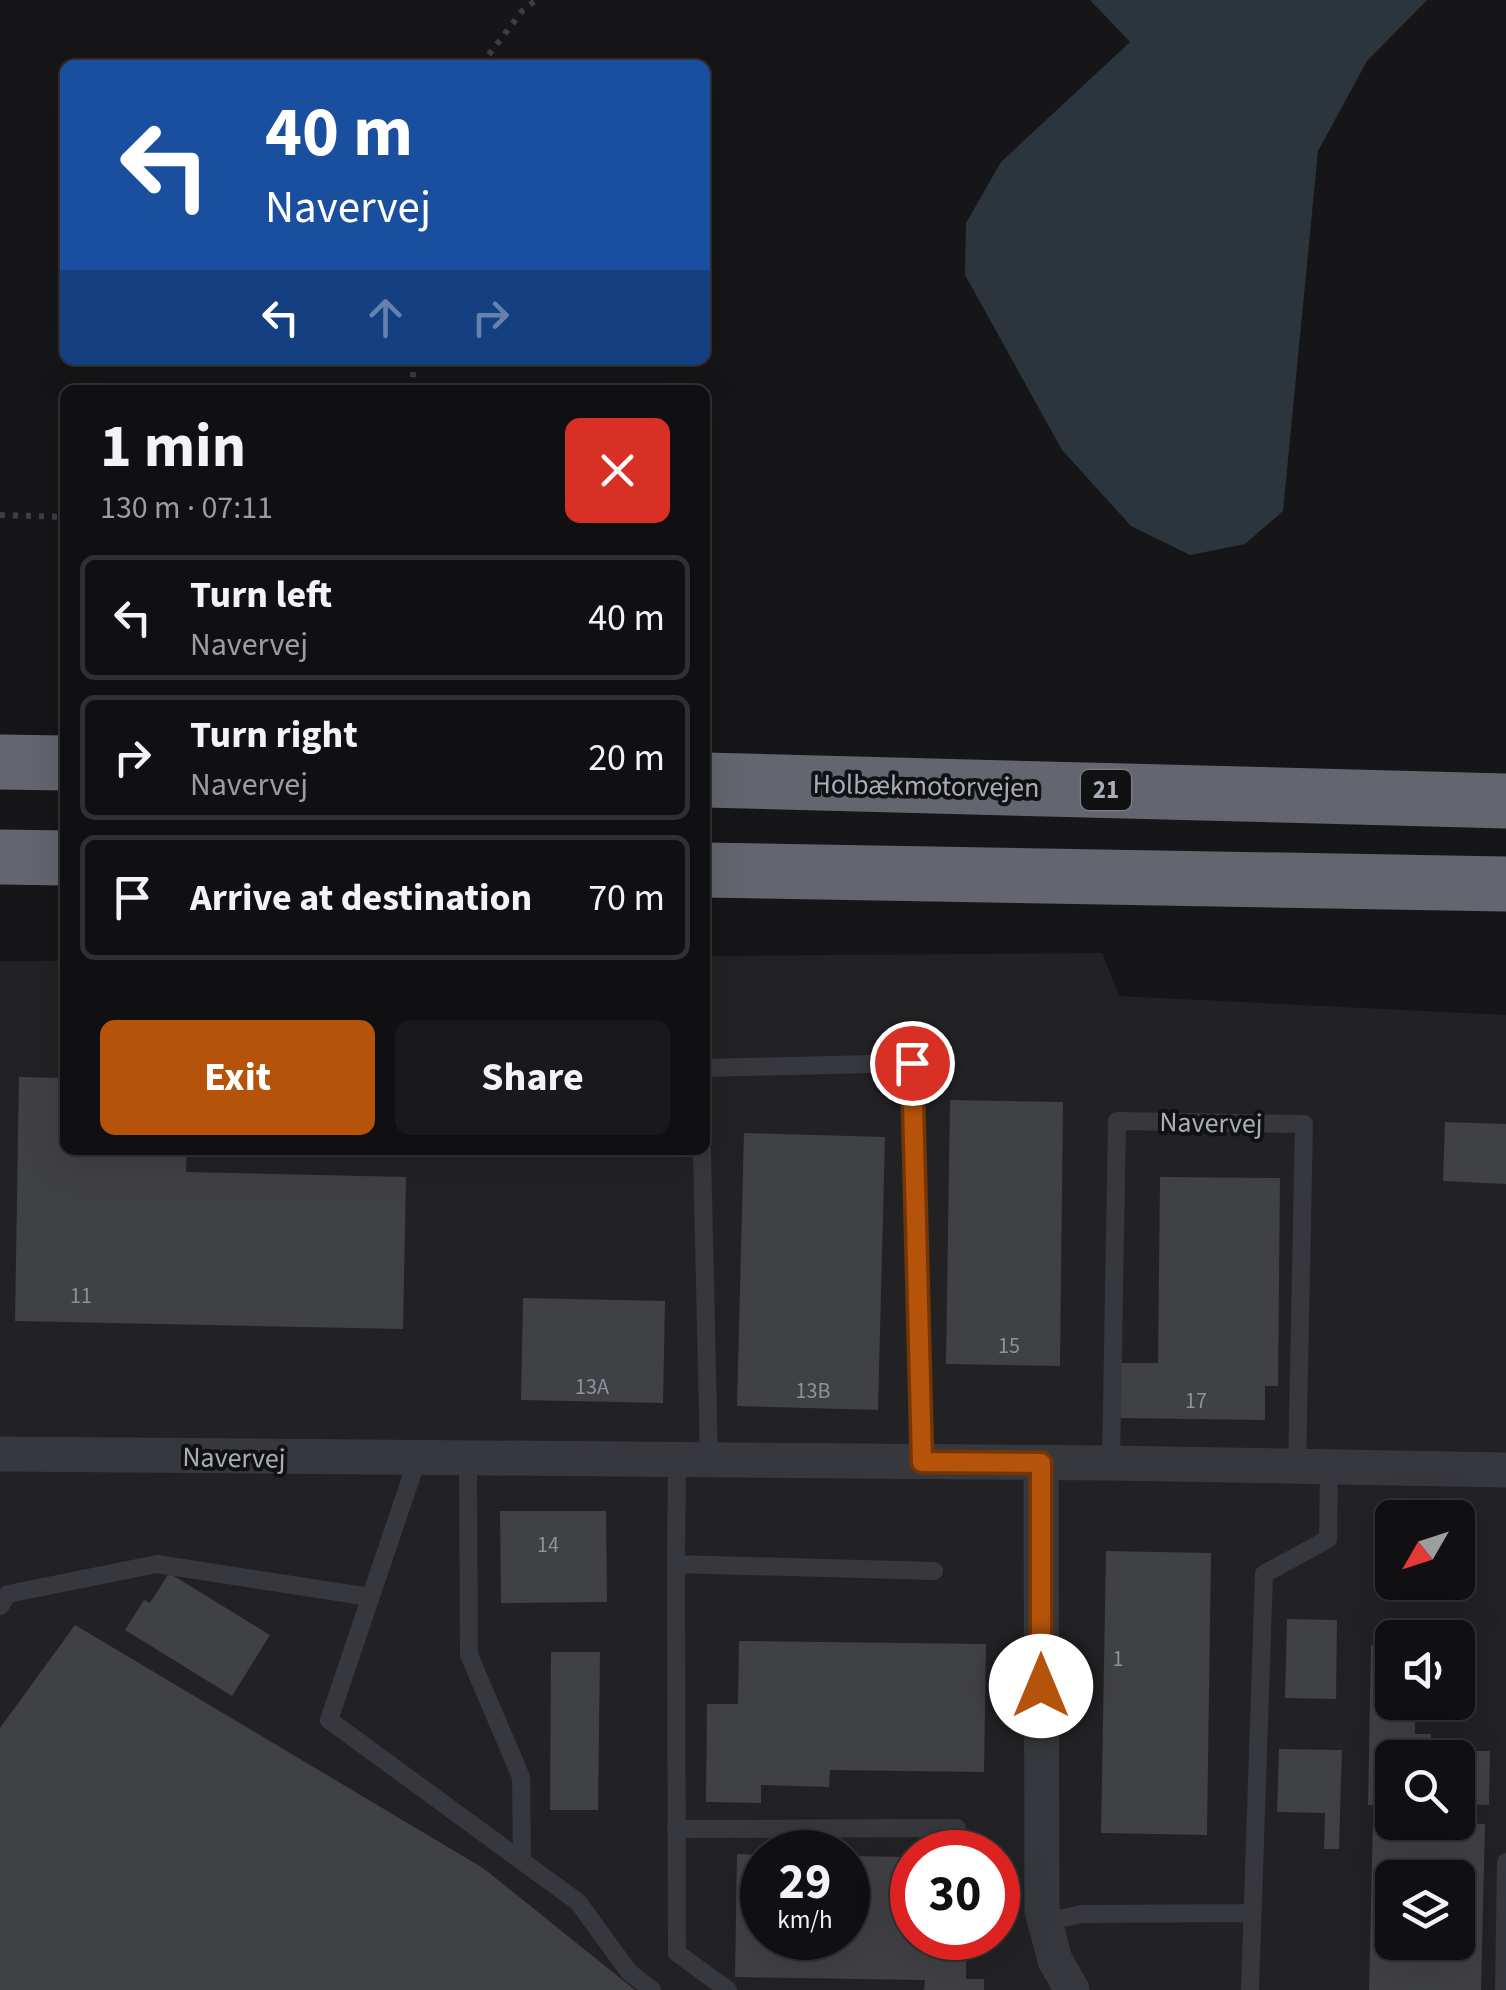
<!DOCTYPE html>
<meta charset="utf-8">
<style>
:root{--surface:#101012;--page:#19191b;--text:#f1f3f6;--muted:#9c9d9f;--line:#303032;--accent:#b45309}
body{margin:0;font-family:"Source Sans 3",sans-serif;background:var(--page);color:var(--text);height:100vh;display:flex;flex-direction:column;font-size:38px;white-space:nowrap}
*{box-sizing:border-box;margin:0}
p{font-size:32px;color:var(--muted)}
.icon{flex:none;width:55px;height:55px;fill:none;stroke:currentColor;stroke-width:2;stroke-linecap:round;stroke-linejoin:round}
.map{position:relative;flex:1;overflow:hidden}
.panel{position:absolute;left:60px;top:385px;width:650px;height:770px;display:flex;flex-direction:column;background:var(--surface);border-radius:15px;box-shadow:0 10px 40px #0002,0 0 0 2px var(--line)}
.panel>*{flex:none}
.top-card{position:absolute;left:60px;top:60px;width:650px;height:305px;border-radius:15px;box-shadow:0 10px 40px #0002,0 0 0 2px var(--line);background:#1a4fa0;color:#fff;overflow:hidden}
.needle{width:65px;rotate:231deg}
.controls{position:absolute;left:1375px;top:1500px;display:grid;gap:20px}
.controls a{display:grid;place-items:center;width:100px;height:100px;border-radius:15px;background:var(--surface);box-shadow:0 10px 40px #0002,0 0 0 2px var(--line);font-size:50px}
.speed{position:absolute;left:740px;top:1830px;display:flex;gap:20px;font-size:50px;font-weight:700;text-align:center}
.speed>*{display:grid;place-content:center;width:130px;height:130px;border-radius:50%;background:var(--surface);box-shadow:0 10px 40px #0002,0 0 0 2px var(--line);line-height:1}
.speed small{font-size:25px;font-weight:400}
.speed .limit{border:15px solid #d22;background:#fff;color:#111}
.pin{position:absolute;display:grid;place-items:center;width:85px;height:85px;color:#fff;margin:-42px;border:5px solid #fff;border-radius:50%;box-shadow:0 2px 10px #0007}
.me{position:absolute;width:110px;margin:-55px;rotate:0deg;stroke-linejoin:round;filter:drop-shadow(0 0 8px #0008)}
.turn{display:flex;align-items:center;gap:35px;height:210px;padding:0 40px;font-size:45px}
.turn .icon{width:130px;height:130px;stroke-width:2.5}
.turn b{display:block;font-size:70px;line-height:85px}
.lanes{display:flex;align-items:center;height:95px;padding:0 40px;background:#0003;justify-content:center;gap:50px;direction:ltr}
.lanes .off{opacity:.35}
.round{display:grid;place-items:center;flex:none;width:105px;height:105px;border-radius:15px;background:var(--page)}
.headline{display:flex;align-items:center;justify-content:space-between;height:170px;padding:0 40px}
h1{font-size:60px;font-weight:700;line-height:75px}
.button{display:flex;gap:20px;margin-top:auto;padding:20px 40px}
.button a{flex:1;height:115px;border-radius:15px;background:var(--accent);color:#fff;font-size:40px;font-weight:700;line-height:115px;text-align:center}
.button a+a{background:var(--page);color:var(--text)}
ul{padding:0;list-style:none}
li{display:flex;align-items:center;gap:30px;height:125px;margin:0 20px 15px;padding:0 20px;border:5px solid var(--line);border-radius:15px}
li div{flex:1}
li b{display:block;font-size:38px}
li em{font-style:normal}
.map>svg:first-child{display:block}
</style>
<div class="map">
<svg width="1506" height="1990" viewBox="0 0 1506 1990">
<rect width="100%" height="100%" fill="#161618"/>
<path fill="#222225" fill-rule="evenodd" d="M1102,953L1119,996L1506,1015V1990H0V961H65V1150H705V956ZM1392,1518H1458V1582H1392ZM1392,1638H1458V1702H1392ZM1392,1758H1458V1822H1392ZM762,1852H848V1938H762ZM912,1852H998V1938H912ZM1392,1878H1458V1942H1392Z"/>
<path fill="#2c353c" d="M1090,0H1427L1367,61L1318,151L1283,511L1245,544L1190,555L1131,526L1062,450L965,275L966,223L1001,162L1130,42Z"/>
<path fill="#404145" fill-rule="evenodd" d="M19,1077L65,1078V1150H187L186,1172L406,1177L403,1329L15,1321Z
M950,1100L1063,1102L1060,1366L946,1364Z
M1445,1122L1506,1124V1184L1443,1181Z
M744,1133L885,1137L878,1410L737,1406Z
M1160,1177L1280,1178L1278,1386H1265V1420L1119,1418L1120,1363H1158Z
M523,1298L665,1301L663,1403L521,1400Z
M500,1511H606L607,1602L501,1603Z
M1106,1551L1211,1553L1207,1835L1101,1833Z
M169,1573L270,1635L232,1696L125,1630L144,1600L150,1603Z
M1287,1619L1337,1620L1336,1699L1285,1698Z
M75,1625L483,1868L635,1990H0V1728Z
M739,1641L986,1644L984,1772L830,1770L829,1787L761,1785V1803L706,1802L707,1704H738Z
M1371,1645L1392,1646V1702H1433V1713H1415V1734H1431V1758H1392V1805H1368Z
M551,1652H600L598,1810H550Z
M1279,1749L1342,1750L1339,1849H1324L1325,1813L1277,1812Z
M1448,1751H1490L1489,1805L1458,1804V1758H1448Z
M1373,1821L1485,1824L1481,1990H1369ZM1392,1878H1458V1942H1392Z
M737,1854L762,1855V1938H848V1856L912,1857V1938H966V1979H984V1990H924L925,1980L735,1977Z"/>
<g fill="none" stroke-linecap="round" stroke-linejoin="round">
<path stroke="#3d3f44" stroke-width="6" stroke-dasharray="5 8" stroke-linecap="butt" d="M481,65L523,10L536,0
M411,390L415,360
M0,515L65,517"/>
<path stroke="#37383d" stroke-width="18" d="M705,1068L913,1063L922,1462
M702,1150L709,1461
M417,1460L329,1720L578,1902L629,1972L652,1990
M468,1460L469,1655L521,1777L522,1861
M677,1461L676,1564L934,1571
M1111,1463L1117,1121L1304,1124L1297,1468
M676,1564L677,1953L728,1990
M0,1606L8,1594L157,1564L370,1597
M676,1829L957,1828
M1044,1922L1082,1914L1252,1913
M1250,1989L1264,1574L1328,1539L1329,1468
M1504,1990L1506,1862"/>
<path stroke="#37383d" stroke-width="35" d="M0,1454L1111,1463L1506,1470
M1041,1463L1042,1911L1055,1960L1072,1990"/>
<path stroke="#63666e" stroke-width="55" d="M0,762L65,763
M705,780L1506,801
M0,857L65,858
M705,870L1506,884"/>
</g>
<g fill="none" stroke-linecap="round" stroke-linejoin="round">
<defs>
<path id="route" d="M912,1063L922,1462L1041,1463V1686"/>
</defs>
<use href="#route" stroke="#753606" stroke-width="25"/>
<use href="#route" stroke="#b45309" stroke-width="18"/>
</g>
<g text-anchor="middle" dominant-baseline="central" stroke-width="8" stroke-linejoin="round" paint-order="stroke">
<g font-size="22" fill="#8e929b">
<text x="81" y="1296">11</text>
<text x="1009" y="1346">15</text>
<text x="592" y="1387">13A</text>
<text x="813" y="1391">13B</text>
<text x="1196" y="1401">17</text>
<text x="548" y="1545">14</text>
<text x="1118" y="1659">1</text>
</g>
<rect fill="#111113" stroke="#7b7e86" stroke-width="2.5" x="1081" y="770" width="50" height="40" rx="8"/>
<g font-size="25" font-weight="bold" fill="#a8adb8">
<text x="1106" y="790">21</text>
</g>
<g font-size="28" fill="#a8adb8" stroke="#111113">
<text transform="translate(926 786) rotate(1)">Holbækmotorvejen</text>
<text transform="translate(1211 1123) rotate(1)">Navervej</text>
<text transform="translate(234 1458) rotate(1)">Navervej</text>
</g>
</g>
</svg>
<div class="controls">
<a><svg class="needle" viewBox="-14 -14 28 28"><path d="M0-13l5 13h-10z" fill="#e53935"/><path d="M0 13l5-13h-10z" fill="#9c9d9f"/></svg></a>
<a><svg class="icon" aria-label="sound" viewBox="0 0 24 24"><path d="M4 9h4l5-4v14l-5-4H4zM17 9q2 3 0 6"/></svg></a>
<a><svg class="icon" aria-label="search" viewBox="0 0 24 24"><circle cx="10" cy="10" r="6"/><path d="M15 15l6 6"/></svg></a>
<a><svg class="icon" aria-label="layers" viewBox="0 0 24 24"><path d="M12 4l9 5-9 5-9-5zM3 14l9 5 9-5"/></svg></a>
</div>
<div class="speed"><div>29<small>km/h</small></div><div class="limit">30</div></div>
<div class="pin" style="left:912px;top:1063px;background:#d93025"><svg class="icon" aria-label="arrive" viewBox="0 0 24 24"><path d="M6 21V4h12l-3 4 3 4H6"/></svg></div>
<svg class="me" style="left:1041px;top:1686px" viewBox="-20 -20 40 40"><circle r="19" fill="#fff"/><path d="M0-13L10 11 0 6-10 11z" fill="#b45309"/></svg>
<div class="top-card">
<div class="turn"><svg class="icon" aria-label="left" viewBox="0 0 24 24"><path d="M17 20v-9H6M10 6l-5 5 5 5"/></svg><div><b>40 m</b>Navervej</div></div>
<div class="lanes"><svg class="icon" aria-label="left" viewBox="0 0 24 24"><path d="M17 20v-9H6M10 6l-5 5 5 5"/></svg><svg class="icon off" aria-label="ahead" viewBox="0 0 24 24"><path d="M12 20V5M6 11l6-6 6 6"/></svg><svg class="icon off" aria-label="right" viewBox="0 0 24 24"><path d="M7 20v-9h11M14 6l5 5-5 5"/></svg></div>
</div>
<section class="panel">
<div class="headline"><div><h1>1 min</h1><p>130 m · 07:11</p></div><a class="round" style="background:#d93025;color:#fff"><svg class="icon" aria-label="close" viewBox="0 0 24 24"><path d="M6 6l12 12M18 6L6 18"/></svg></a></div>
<ul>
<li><svg class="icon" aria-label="left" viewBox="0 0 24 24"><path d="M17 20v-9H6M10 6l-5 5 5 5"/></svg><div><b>Turn left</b><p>Navervej</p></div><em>40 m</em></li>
<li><svg class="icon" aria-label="right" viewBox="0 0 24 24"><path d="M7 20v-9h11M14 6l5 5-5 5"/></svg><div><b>Turn right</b><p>Navervej</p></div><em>20 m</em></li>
<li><svg class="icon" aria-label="arrive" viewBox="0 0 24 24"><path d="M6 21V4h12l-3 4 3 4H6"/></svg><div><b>Arrive at destination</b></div><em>70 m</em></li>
</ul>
<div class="button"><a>Exit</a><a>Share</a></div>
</section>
</div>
